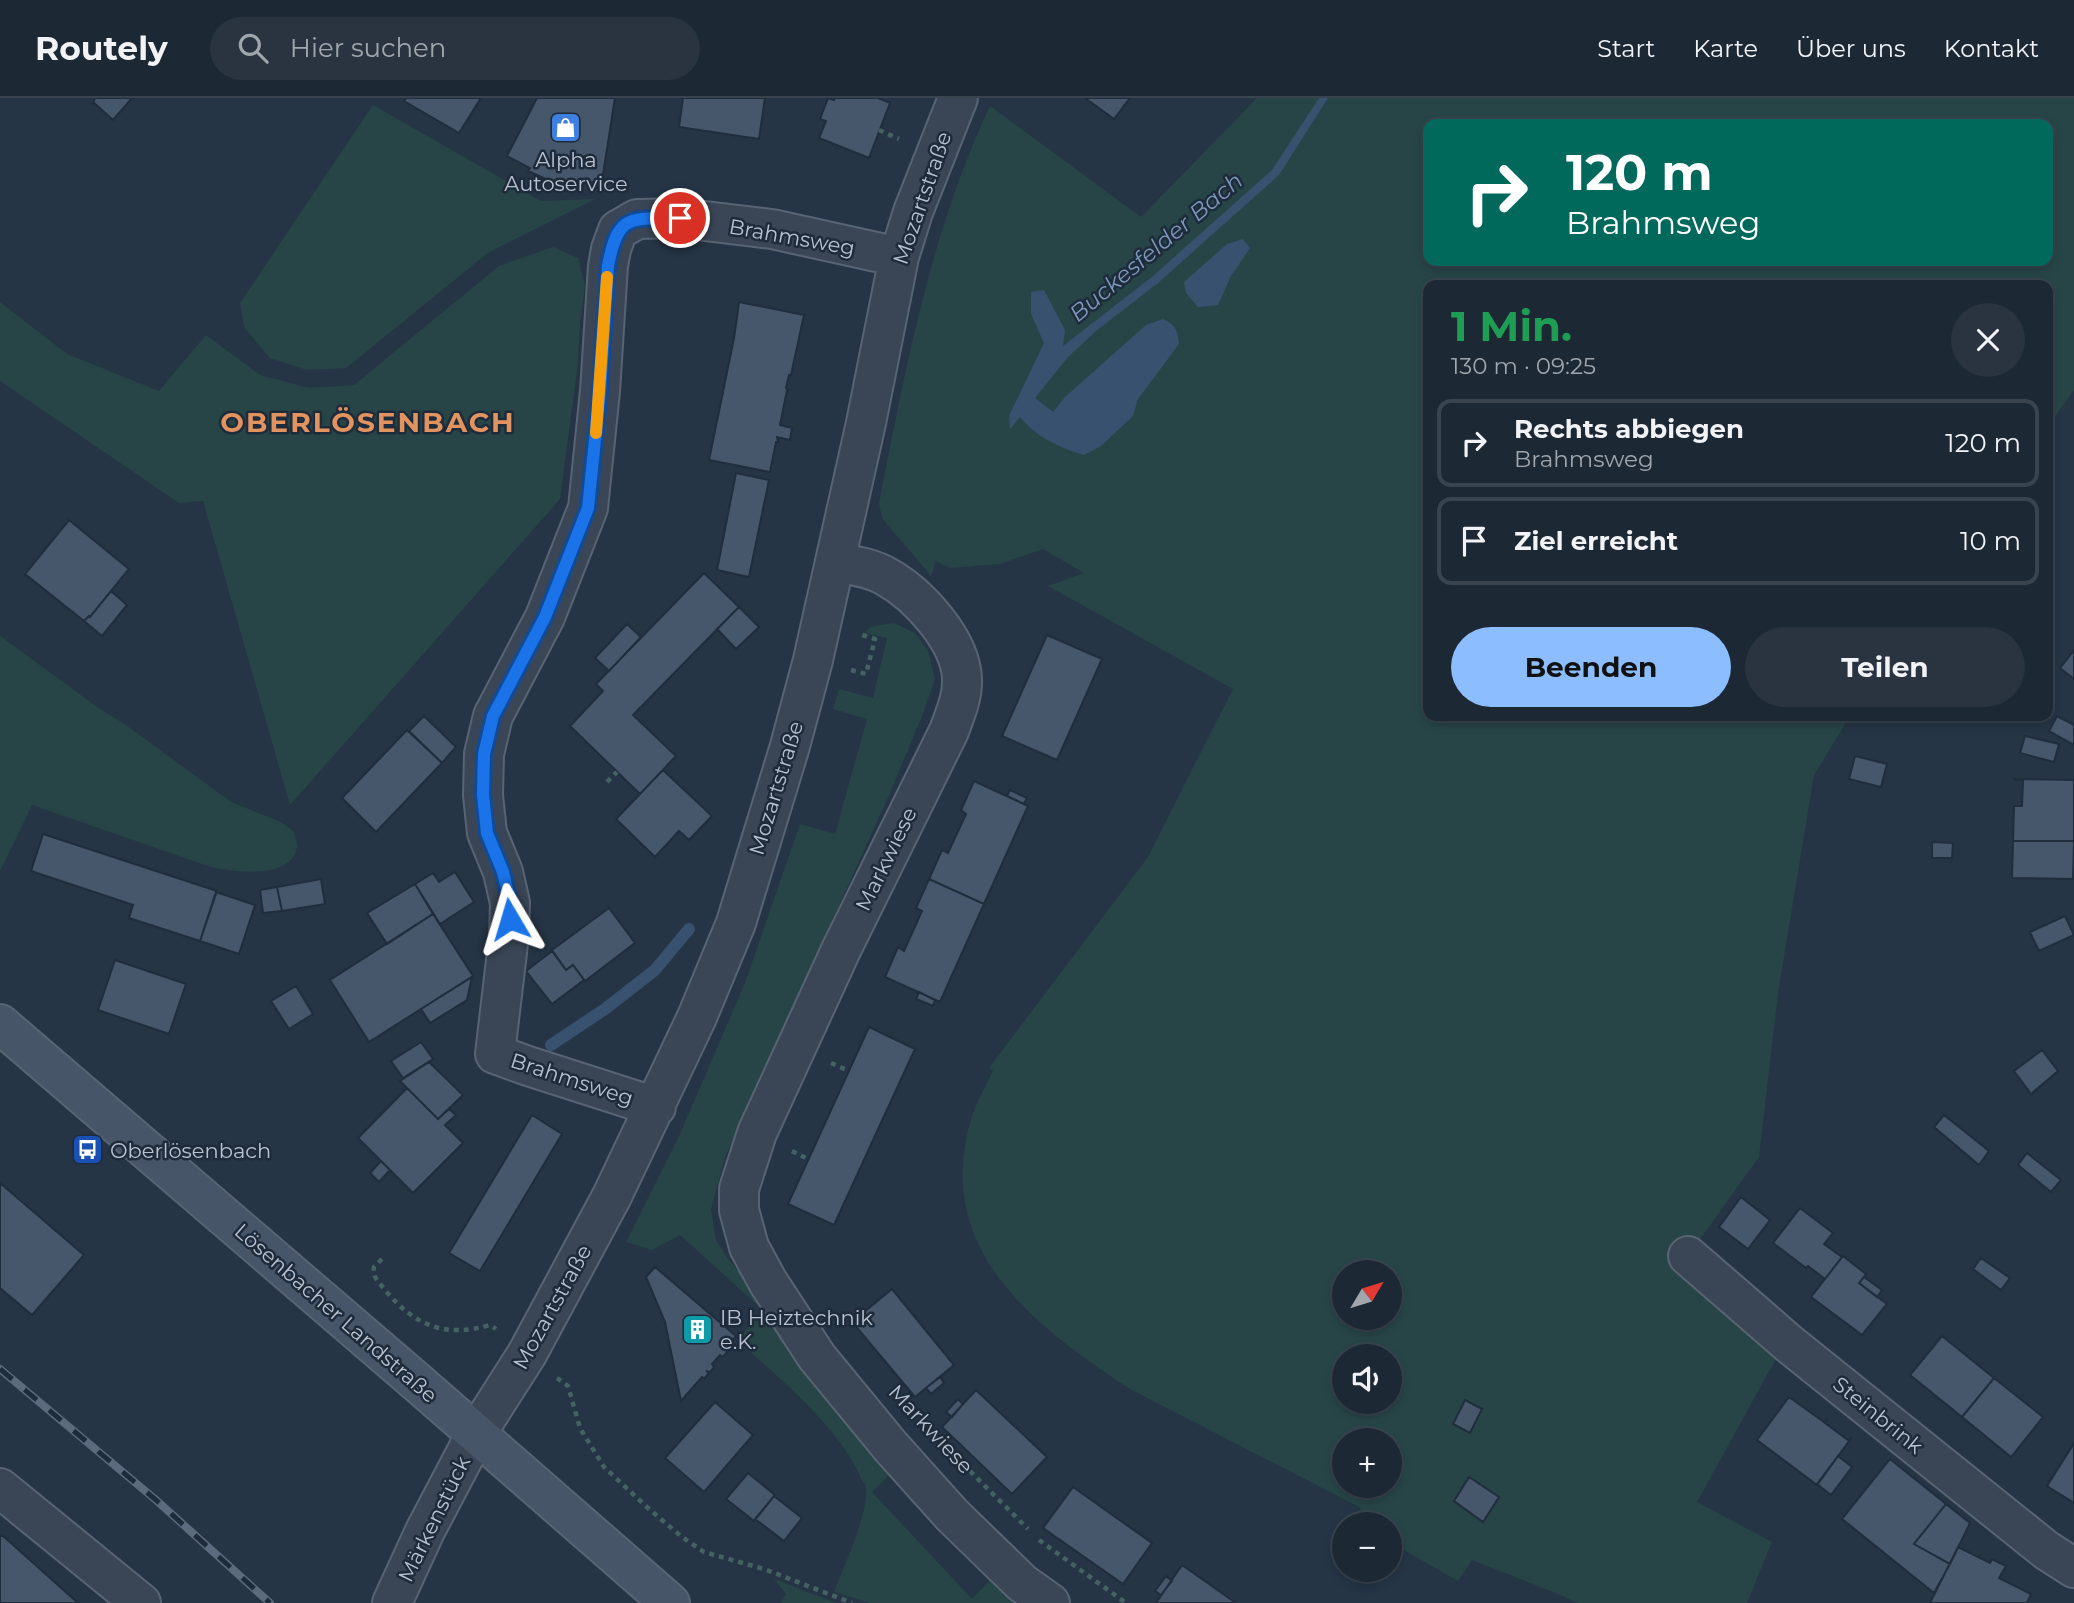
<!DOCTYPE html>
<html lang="de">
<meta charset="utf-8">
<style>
:root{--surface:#1c2834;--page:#293440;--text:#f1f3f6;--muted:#a0a6ac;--line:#3a444f;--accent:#8cbdff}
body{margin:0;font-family:Montserrat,sans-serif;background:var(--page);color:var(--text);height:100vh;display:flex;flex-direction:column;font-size:26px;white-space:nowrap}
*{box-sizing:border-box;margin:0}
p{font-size:23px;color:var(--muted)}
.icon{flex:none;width:38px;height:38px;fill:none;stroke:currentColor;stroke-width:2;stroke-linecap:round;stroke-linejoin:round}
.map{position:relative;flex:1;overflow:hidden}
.drawer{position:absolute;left:1423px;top:182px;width:630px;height:441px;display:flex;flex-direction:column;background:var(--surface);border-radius:14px;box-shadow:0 4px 10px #0003,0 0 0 2px var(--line)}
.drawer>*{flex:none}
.guide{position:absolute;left:1423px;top:21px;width:630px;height:147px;border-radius:14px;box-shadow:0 4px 10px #0003,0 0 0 2px var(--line);background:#00695c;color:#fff;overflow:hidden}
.needle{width:46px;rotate:52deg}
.buttons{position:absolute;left:1332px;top:1162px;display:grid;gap:14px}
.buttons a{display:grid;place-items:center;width:70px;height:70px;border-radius:50%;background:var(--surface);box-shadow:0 4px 10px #0003,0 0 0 2px var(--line);font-size:35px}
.pin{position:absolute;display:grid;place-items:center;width:60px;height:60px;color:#fff;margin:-30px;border:4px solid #fff;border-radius:50%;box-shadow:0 2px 7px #0007}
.me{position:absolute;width:77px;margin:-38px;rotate:353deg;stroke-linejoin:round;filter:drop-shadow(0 0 5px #0008)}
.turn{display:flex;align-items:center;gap:24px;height:147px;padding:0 28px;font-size:32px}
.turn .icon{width:91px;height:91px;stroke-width:2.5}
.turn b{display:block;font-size:49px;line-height:60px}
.round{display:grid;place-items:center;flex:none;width:74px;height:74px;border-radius:37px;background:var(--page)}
.head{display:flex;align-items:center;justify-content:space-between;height:119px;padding:0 28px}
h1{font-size:42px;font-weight:700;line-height:52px;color:#1e9e55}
.action{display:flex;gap:14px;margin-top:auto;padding:14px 28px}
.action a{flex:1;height:80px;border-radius:42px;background:var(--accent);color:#111;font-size:28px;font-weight:700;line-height:80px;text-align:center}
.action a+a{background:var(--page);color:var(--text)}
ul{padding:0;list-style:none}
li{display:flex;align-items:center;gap:21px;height:88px;margin:0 14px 10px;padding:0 14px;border:4px solid var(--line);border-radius:14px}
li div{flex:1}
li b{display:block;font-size:26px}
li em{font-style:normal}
header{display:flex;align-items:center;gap:42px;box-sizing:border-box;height:98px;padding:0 35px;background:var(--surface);border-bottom:2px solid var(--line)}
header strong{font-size:33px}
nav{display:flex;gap:38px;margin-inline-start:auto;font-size:24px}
.search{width:490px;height:63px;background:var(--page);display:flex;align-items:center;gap:18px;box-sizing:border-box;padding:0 24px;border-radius:38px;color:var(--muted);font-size:26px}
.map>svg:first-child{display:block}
</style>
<header>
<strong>Routely</strong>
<div class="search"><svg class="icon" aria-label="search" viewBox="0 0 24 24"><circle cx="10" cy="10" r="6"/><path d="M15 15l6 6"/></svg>Hier suchen</div>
<nav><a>Start</a><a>Karte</a><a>Über uns</a><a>Kontakt</a></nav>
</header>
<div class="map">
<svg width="2074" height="1505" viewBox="0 0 2074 1505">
<rect width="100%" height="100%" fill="#253546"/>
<path fill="#274547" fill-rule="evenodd" d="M1257,0H2074V292L2048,328V187H1428V618H1850L1814,677L1778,895L1759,1059L1680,1169L1778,1257L1697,1404L1772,1444L1747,1505H1577L1563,1498L1472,1462L1458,1483L1390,1444V1426H1359L1354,1423L1361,1410L1130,1291C1042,1233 943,1161 966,1042C970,1017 982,994 993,973L989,970L1148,759L1233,591L1048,488L1084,475L1043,451L1000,466L950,470L936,463L931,478L882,420L879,406L881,395C907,263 932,131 990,8L1141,119ZM1428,26H2048V163H1428ZM1344,1174H1390V1220H1344ZM1344,1258H1390V1304H1344ZM1344,1342H1390V1388H1344Z
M373,7L541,103L595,101L489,154L346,270L307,272L270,260L244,229L240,205Z
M553,149L578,160L585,188L580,224L578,265L560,401L290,707L203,403L179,405L0,283V204L67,256L159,293L206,237L260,277L309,290L354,287L499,168Z
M894,525L915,535L928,552L935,581L922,618L890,695L725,1059L711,1111L716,1142L728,1161L770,1210L891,1375L872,1394L972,1501L992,1480L1026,1505H870L834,1494C844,1468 868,1417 866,1391C865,1386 861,1381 859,1376C838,1328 776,1277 737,1242L763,1212L680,1137L652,1152L626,1144L680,1036L745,885L800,726L835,736L867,621L833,611L839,591L873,600L887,540L865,535L870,529Z
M0,538L100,611L126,627L231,704L281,724L293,733C295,738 297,744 297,749C292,782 234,774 211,769L32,707L0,773Z
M774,1481L836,1505H781L786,1496Z"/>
<path fill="#37516f" d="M1319,0H1328L1279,77L1158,185L1096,233L1068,259L1035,300L1053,314L1065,299L1146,227L1163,221C1176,227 1178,233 1179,246L1138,301L1133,318L1101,348L1084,357C1060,350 1036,339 1020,319L1010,331L1009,318L1044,245L1031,216V194L1044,192L1065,232L1063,248L1153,178L1272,72Z
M1243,141L1250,150L1231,178L1218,207L1198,209L1186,195L1184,184L1227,146Z"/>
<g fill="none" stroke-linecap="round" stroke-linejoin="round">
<path stroke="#37516f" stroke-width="12" d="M551,947L605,911L655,872L689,831"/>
</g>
<path fill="#46576b" stroke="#202d3d" stroke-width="2" d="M95,0H132L113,22L94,5L92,7Z
M406,0H481L459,35L404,3Z
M537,0H615L602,83L561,88L528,73L530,70L507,58Z
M683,0H765L759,41L679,29Z
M828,0L834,2L835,0H878L890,5L869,60L819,40L826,23L820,21Z
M1085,0H1130L1114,21Z
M739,204L804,217L791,277H789L786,290L789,292H787L780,327L792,330L790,342L777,339L778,344H776L770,374L709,362L734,240Z
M736,375L769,382L749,479L717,472Z
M69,422L129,471L90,519L89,518L84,523L25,476Z
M704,475L739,509L633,617L676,658L640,696L570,628L603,593L596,586Z
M111,493L127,507L102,538L84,523L89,518L90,519Z
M739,509L759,529L736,551L717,531Z
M627,526L641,539L609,573L595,560Z
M1047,537L1102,561L1057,662L1002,638Z
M2074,552V581L2060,570Z
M424,618L456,649L442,665L409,633Z
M2057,618L2074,627V647L2049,633Z
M407,632L442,665L376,734L342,700Z
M2025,638L2059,646L2054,664L2020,655Z
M1855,658L1887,666L1881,689L1849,681Z
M663,672L712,718L689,742L679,733L655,759L616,721Z
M2014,681L2074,682V743H2013L2014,708H2022L2023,682H2014Z
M974,683L1028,708L984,806L929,781L942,752L948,755L966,716L961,712Z
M1010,692L1027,700L1024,706L1007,698Z
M43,736L217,793L200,843L129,820L133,807L31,773Z
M2013,743H2074L2073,781L2012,780Z
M1932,744L1953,745L1952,760H1932Z
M455,774L474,804L440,826L415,786L433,775L439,784Z
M321,781L325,806L282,813L277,789Z
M929,781L984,806L940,904L885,879L898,849L904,853L922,813L916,810Z
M415,786L433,816L387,846L367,815Z
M277,789L282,813L263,815L260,792Z
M216,794L255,807L239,856L200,843Z
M609,810L635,845L585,883L573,867L566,872L552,852Z
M433,816L473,878L369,944L330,882Z
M2065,818L2074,837L2039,853L2030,834Z
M552,853L566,872L573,867L584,882L552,906L526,873Z
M115,862L186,886L169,936L98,912Z
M472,879L467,902L430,925L421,911Z
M296,888L313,916L289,931L271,903Z
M919,894L935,902L933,908L916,901Z
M869,929L915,951L834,1127L788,1106Z
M421,944L433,961L403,980L391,963Z
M2042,952L2058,973L2031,996L2014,973Z
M429,964L463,997L438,1021L400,983Z
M407,990L438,1021L449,1011L456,1017L445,1027L463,1045L413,1095L358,1040Z
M532,1017L562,1036L480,1173L449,1155Z
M1944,1017L1989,1053L1979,1067L1934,1029Z
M2027,1055L2061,1082L2051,1094L2018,1067Z
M381,1063L390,1072L379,1084L370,1075Z
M0,1085L84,1157L32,1217L0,1190Z
M1741,1099L1770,1122L1748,1151L1719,1129Z
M1800,1110L1833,1135L1824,1146L1842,1159L1825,1181L1808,1168L1806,1170L1773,1145Z
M1843,1158L1866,1176L1859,1185L1887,1206L1862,1237L1811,1199Z
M1981,1160L2010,1180L2001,1192L1973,1171Z
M655,1169L736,1238L730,1245L733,1247L728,1252L725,1251L728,1253L723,1259L720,1257L712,1266L714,1269L710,1274L706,1273L709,1275L704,1281L702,1279L681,1303L665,1224L646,1179Z
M1864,1179L1882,1192L1877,1199L1859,1185Z
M892,1191L954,1267L915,1299L852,1224Z
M1942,1238L1994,1280L1962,1319L1910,1277Z
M940,1279L944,1285L931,1296L926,1290Z
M1994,1280L2043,1319L2011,1359L1962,1319Z
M976,1292L1047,1359L1012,1396L942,1329Z
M1789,1299L1824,1324L1828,1321L1825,1325L1848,1342L1852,1339L1817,1387L1757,1342Z
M958,1301L963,1306L952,1319L946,1314Z
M1465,1302L1482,1311L1470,1335L1453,1326Z
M715,1304L753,1337L704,1394L665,1360Z
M2074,1345V1405L2047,1388Z
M1838,1358L1852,1369L1831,1397L1817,1386Z
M1890,1361L1946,1406L1914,1446L1950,1466L1934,1495L1842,1421Z
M748,1375L775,1397L754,1423L726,1401Z
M1469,1379L1499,1399L1483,1424L1454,1403Z
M1073,1389L1152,1445L1123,1486L1043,1430Z
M774,1398L802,1420L784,1443L755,1421Z
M1946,1406L1970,1425L1950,1466L1914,1446Z
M2,1437L78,1505H0V1439Z
M1958,1449L1990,1465L1992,1461L2006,1468L1999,1480L2031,1496L2027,1505H1930Z
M1182,1467L1236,1505H1156Z
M1166,1478L1172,1483L1161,1497L1155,1493Z"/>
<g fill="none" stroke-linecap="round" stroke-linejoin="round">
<defs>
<path id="minor" d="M835,464C852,467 872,470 887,479C919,497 960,542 962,580C963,599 955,616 949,633L841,852L757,1035L739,1091V1112L749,1149L768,1184L817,1259L891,1349L952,1417L1022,1485L1050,1505
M656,1009L528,968L495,956L509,837L510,805L503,774L487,735L483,697L484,656L493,618L545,519L588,410L600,293L608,168L611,151L618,132L637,121L680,120L772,131L899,159
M1688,1158L1787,1244L2046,1452L2074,1470
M0,1390L141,1505
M392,1505L425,1433L476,1336L527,1256L612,1098L697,919L736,825L790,648L813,562L866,325L899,159L913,114L958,0"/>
<path id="secondary" d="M0,926L418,1285L670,1505"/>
</defs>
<use href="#minor" stroke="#586473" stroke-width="42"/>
<use href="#secondary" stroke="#586473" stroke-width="42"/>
<path stroke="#456263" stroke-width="4.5" stroke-dasharray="5 5" stroke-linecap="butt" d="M879,32L899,41
M851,572L866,576L875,541L859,536
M607,684L617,674
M831,965L849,973
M792,1053L810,1062
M382,1161L374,1169C372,1179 379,1184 385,1192C415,1228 445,1240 490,1227L496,1231
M557,1280L568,1288L580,1330L604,1369L649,1411L682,1439L704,1454L764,1471L852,1505
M917,1314L924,1319L929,1328
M970,1373L1028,1431
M1039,1442L1126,1505"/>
<use href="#minor" stroke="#3a4656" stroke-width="38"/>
<use href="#secondary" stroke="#475569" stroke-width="38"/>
<defs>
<path id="rail" d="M0,1271L156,1402L270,1505"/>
</defs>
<use href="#rail" stroke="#5b6b7d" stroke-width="8"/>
<use href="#rail" stroke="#1e2b3b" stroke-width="5" stroke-dasharray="16" stroke-linecap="butt"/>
</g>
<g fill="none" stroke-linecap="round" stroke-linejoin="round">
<defs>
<path id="route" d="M510,821V804L503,774L487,735L483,697L484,656L493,618L545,519L588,410L600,293L608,168C618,114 631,121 680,120"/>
</defs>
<use href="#route" stroke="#114b97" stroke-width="18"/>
<use href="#route" stroke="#1a73e8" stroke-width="12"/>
<path stroke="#f59e0b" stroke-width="12" d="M596,335L607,179"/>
</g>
<defs>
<symbol id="shop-square" viewBox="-11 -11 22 22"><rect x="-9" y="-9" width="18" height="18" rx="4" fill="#3f7fe0" stroke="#1e2b3b"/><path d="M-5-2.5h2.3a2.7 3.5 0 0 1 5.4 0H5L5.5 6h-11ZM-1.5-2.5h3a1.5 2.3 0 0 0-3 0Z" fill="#fff"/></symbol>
<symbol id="bus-square" viewBox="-11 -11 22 22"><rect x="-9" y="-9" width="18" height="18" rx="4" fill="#1a4fb4" stroke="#1e2b3b"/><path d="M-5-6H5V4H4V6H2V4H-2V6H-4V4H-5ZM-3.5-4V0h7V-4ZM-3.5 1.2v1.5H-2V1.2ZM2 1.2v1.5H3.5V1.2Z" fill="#fff"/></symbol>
<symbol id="building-square" viewBox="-11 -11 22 22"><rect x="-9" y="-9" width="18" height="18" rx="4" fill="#0f9aa8" stroke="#1e2b3b"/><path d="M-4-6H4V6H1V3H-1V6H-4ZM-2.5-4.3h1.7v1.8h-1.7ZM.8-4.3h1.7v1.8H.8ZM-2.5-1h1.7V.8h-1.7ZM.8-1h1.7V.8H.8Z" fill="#fff"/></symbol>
</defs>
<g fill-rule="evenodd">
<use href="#shop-square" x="548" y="12" width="35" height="35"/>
<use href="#bus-square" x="70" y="1034" width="35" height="35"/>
<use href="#building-square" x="680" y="1214" width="35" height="35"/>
</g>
<g text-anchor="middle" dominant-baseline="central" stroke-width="5" stroke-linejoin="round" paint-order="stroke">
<g font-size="21" fill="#b8c1cf" stroke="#1e2b3b" text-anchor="start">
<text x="566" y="61" text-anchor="middle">Alpha<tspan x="566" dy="24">Autoservice</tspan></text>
<text x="110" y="1052">Oberlösenbach</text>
<text x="720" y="1219">IB Heiztechnik<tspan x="720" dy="24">e.K.</tspan></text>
</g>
<g font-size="21" fill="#b8c1cf" stroke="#1e2b3b">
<text transform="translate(922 100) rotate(-71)">Mozartstraße</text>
<text transform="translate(792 139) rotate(10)">Brahmsweg</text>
<text transform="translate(776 690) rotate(-73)">Mozartstraße</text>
<text transform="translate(886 761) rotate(-64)">Markwiese</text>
<text transform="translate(572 981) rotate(18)">Brahmsweg</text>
<text transform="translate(552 1209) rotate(-61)">Mozartstraße</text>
<text transform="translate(336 1215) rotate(41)">Lösenbacher Landstraße</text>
<text transform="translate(1878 1317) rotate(39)">Steinbrink</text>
<text transform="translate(931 1331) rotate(47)">Markwiese</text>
<text transform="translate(434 1421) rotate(-64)">Märkenstück</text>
</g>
<g font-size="23" font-style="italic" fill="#7c98b9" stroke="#1e2b3b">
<text transform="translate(1156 149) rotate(-40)">Buckesfelder Bach</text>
</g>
<g font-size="28" font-weight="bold" letter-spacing="2" fill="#e19360" stroke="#1e2b3b">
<text x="368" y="324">OBERLÖSENBACH</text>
</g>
</g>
</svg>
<div class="buttons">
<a><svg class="needle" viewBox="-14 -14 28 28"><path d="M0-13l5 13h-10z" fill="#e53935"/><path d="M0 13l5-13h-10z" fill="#a0a6ac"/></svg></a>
<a><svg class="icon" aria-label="sound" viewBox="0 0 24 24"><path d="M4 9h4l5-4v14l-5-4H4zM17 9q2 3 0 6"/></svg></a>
<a>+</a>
<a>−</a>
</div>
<div class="pin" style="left:680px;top:120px;background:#d93025"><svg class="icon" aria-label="arrive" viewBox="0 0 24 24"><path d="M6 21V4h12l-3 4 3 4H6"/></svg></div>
<svg class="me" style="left:510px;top:821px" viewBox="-20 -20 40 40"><path d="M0-17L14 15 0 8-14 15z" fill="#1a73e8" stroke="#fff" stroke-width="4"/></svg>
<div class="guide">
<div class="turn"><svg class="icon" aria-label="right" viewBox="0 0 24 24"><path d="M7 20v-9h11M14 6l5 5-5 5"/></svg><div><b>120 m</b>Brahmsweg</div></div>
</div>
<section class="drawer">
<div class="head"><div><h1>1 Min.</h1><p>130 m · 09:25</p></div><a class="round"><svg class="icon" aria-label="close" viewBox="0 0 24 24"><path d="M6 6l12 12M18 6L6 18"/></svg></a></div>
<ul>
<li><svg class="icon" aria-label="right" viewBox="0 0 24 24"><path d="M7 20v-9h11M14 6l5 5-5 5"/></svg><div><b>Rechts abbiegen</b><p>Brahmsweg</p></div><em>120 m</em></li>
<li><svg class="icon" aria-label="arrive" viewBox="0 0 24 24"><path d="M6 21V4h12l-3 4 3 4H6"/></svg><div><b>Ziel erreicht</b></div><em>10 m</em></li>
</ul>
<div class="action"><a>Beenden</a><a>Teilen</a></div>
</section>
</div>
